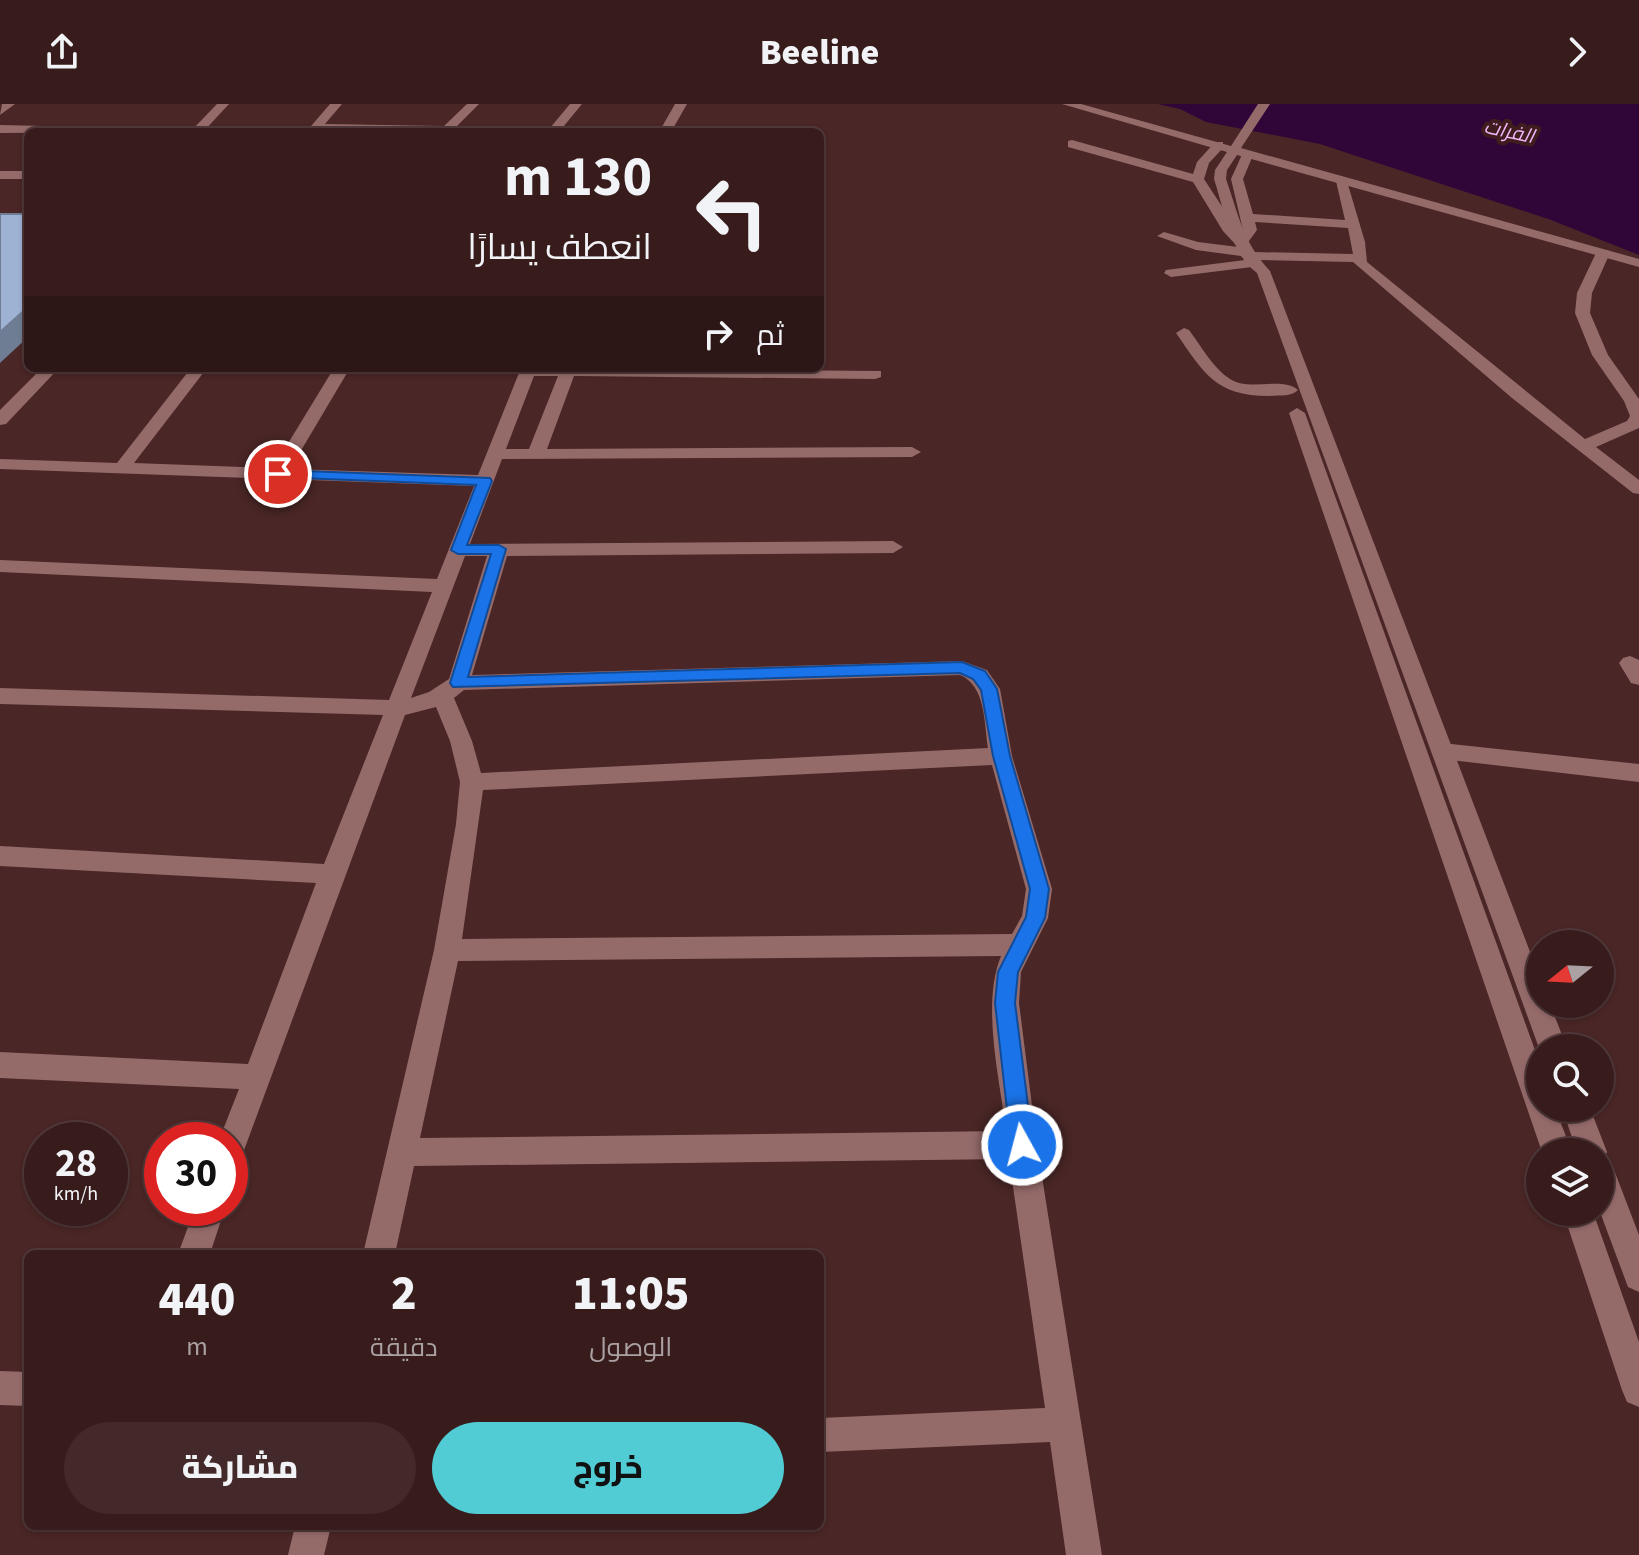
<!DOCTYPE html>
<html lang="ar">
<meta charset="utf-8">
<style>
:root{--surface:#381c1c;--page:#432929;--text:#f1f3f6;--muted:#aba1a3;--line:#523a3b;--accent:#51ccd4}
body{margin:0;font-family:"Source Sans 3",Cairo,sans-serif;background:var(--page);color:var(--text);direction:rtl;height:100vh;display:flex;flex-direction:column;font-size:30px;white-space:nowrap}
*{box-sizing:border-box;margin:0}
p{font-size:26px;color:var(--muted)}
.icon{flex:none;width:44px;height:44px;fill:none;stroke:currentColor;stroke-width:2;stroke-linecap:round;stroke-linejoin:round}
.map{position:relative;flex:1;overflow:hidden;direction:ltr}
.details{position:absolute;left:24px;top:1146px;width:800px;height:280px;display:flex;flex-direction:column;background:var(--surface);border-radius:12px;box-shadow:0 2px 6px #0004,0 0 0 2px var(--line);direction:rtl}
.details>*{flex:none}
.banner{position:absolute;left:24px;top:24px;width:800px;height:244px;border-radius:12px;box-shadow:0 2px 6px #0004,0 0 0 2px var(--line);direction:rtl;background:#381c1c;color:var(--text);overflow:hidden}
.needle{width:52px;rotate:252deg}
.buttons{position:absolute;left:1526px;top:826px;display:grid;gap:16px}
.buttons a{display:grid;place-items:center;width:88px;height:88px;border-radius:50%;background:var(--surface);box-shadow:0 2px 6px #0004,0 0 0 2px var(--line);font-size:40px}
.speed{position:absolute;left:24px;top:1018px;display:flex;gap:16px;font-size:40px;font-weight:700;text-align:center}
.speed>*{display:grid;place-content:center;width:104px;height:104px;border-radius:50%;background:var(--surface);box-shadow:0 2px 6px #0004,0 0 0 2px var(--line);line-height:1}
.speed small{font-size:20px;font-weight:400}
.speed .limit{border:12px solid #d22;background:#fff;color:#111}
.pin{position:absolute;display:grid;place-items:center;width:68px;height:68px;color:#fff;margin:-34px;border:4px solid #fff;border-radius:50%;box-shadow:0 2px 8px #0007}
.me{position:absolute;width:88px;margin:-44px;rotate:353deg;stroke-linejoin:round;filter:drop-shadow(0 0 6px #0008)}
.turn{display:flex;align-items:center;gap:28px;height:168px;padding:0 40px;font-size:36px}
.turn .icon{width:104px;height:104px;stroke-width:2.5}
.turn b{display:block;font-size:56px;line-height:68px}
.then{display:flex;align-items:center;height:76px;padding:0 40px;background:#0003;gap:16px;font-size:30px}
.eta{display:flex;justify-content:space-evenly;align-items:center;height:136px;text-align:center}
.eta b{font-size:48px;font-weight:800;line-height:56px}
.primary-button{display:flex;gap:16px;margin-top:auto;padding:16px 40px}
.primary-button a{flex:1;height:92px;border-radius:48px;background:var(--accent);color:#111;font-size:32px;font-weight:800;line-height:92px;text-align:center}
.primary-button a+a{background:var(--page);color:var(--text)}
header{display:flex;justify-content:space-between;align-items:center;height:104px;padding:0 40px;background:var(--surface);font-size:36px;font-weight:800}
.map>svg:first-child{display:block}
</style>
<header><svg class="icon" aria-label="forward" viewBox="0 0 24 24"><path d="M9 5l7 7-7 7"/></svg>Beeline<svg class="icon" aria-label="share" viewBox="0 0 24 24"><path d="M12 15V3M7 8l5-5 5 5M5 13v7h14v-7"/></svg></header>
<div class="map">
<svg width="1639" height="1451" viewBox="0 0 1639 1451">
<rect width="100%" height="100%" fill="#4a2626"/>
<path fill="#300638" d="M1158,0H1639V151L1551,116L1320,40L1206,18L1180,5Z"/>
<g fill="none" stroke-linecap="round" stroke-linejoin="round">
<path fill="#956b6a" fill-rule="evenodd" d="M2,0H15L0,11Z
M217,0H229L203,28H190Z
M330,0H342L325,20L444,22L467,0H479L457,22L550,24L570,0H582L559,28H306Z
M675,0H687L671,28H659Z
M0,21L133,24L139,28L0,29Z
M1072,36L1193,70L1197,58L1215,38H1223V44L1209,59L1204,75L1240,130L1243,126L1231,75L1244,46L1254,49L1243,75L1253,110L1345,116L1336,77L1346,74L1365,138L1367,158L1585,335L1627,317L1630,312L1624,297L1592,251L1575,209L1577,189L1596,149L1608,146L1610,149L1592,189L1590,209L1608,251L1639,295V324L1596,343L1639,376V390L1633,389L1512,294L1353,158L1257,156V162L1252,163L1171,173L1164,169L1166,166L1245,156L1241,152L1196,146L1157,132L1164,128L1198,138L1246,144L1253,148L1353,150L1348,124L1255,118L1257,126L1246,141H1236L1223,127L1193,78L1068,43V37Z
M0,67H28V75H0Z
M1184,224L1189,226C1201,242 1213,264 1230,275C1250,288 1282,272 1298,286C1291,293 1279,291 1269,292C1215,292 1204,269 1176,229Z
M42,264H59L6,320L0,321V306Z
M191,264H207L134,359L273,364L334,264H350L290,365L478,371L521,264L881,267V273L875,275L574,272L547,345L912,343L921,348L912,353L502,355L470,440L893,437L903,443L893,449L507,452L472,571L962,557L987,566L1000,585L1012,652L1052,785L1048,814L1021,868L1019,899L1037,1041L1102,1451H1066L1050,1338L820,1348V1314L1045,1304L1009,1055L414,1062L395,1150H363L434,846L456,720L460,678L450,637L436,603L405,611L240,1057L230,1061V1036H219L239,985L0,974V948L248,960L316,779L0,762V742L324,760L383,611L0,600V584L389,596L432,488L0,468V456L437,475L474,382L0,365V355L117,359ZM534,272H558L529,345H506ZM465,452H487L449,575L429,588L411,594ZM960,571C986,582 984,619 988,644L481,669L472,637L454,594L464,586ZM992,661L1026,785L1022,812L1012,830L462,835L483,686ZM1001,852C981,901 1000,975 1006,1027L420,1034L458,857Z
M1630,552L1639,556V581L1631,579L1619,559L1623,554Z
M1442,639L1639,660V678L1442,655L1434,653L1431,647L1434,641Z
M195,1104H225L210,1150H178Z
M0,1267L28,1268V1302L0,1301Z
M295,1422H331L324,1451H288Z"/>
<path fill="#956b6a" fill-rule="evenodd" d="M1062,0H1081L1231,42L1258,0H1270L1241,44L1639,155V163L1237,51L1227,66L1226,75C1239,112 1243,138 1270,167L1540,874V900H1550L1567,944H1539L1257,169C1230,149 1224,105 1214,75L1215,66L1227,48Z
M1297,304L1305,309L1540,960V1004H1555L1572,1048H1542L1289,309Z
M1562,1004H1590L1607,1048L1604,1055L1611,1058L1639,1131V1188L1628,1183L1600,1108V1048H1577Z
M1563,1108H1593L1639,1238V1303L1627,1298L1622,1286Z"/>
</g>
<path fill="#6f7d94" d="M28,203V233L0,259V228Z"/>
<path fill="#9eb2d4" stroke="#6f7d94" stroke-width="2" d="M0,110H28V203L0,228Z"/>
<path fill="#1a73e8" stroke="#114b97" stroke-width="2" d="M278,366L490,374L492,377L467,441H499L506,445L468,573L962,558L985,567L997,585L1010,652L1049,785L1045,814L1018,868L1015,899L1033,1041L1030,1049L1022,1052L1014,1049L1011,1041L995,899L998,868L1026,813L1030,785L993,652L981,586L973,575L960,569L453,583L450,579L491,450H458L451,446L476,381L274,373L272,370Z"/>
<g text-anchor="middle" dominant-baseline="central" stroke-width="8" stroke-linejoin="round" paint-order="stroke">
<g font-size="20" font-style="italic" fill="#f1b6fc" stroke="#3f1c1d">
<text transform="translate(1509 28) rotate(12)">الفرات</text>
</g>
</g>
</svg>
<div class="buttons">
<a><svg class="needle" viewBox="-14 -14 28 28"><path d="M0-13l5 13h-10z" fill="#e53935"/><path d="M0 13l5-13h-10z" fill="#aba1a3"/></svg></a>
<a><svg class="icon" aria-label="search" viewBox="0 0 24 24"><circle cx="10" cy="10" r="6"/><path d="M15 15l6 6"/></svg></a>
<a><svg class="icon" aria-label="layers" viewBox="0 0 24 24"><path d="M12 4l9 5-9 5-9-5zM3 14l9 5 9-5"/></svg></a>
</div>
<div class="speed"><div>28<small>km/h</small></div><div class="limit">30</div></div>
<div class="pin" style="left:278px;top:370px;background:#d93025"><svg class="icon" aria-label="arrive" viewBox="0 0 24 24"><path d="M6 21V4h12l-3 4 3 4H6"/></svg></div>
<svg class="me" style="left:1022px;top:1041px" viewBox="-20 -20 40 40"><circle r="17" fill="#1a73e8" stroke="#fff" stroke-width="3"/><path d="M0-11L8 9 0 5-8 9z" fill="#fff"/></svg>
<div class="banner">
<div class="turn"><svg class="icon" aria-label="left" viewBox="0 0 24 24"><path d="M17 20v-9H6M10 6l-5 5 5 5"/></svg><div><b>130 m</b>انعطف يسارًا</div></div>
<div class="then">ثم<svg class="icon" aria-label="right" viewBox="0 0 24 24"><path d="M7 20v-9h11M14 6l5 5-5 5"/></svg></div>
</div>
<section class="details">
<div class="eta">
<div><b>11:05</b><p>الوصول</p></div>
<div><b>2</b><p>دقيقة</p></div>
<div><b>440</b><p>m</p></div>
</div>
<div class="primary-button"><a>خروج</a><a>مشاركة</a></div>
</section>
</div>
